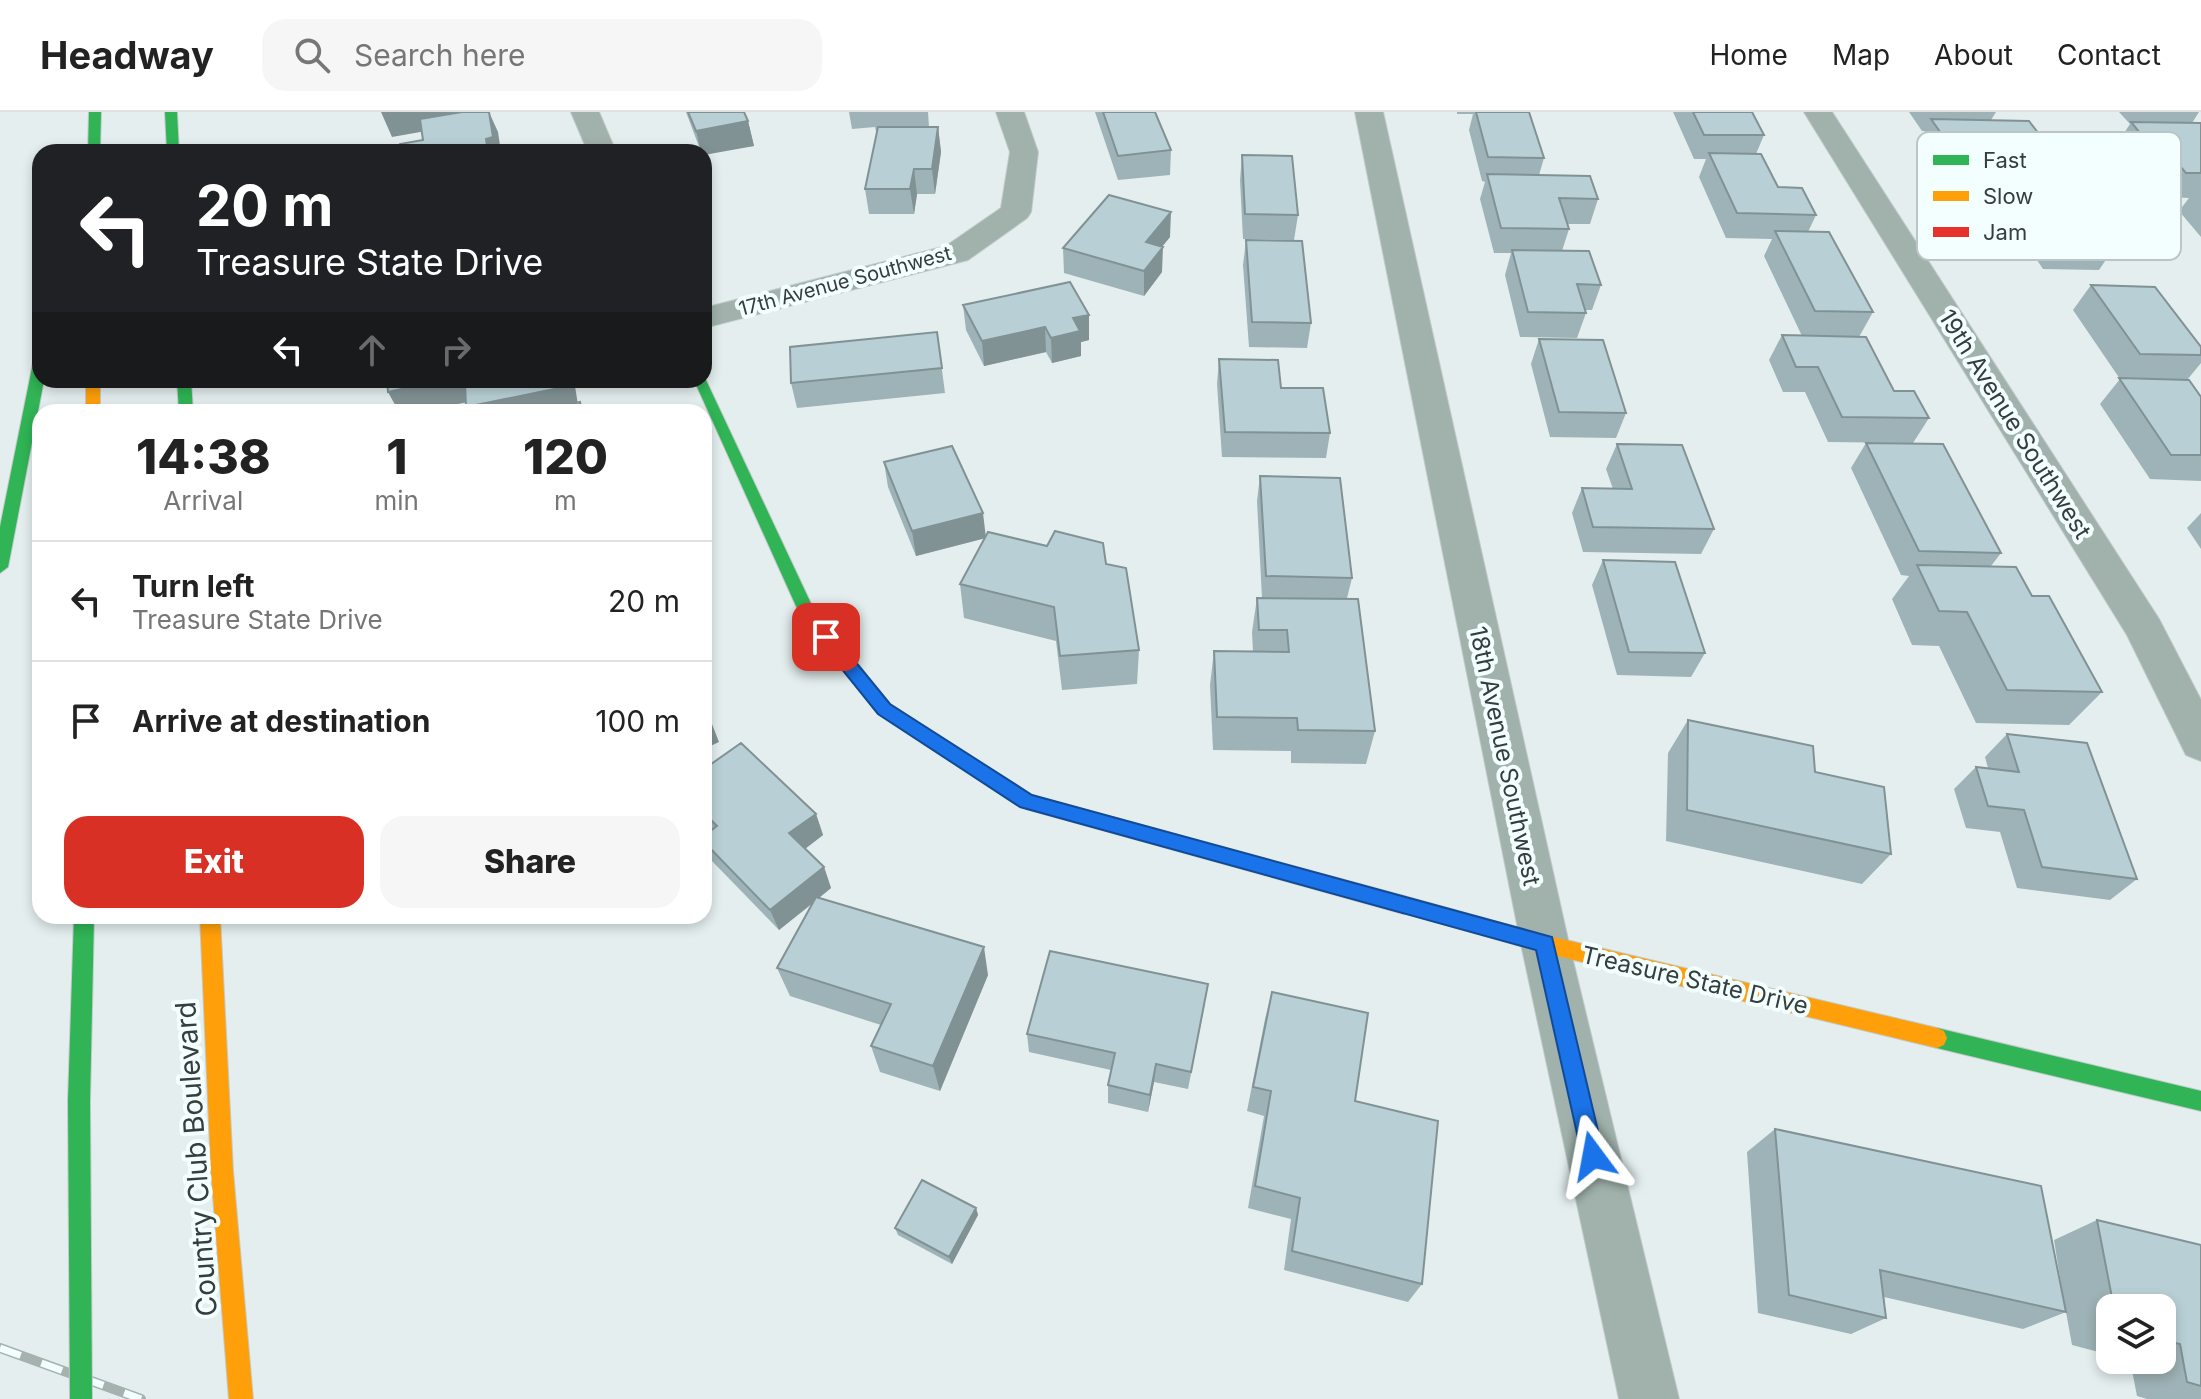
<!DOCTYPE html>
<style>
:root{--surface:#fff;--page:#f6f6f6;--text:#222;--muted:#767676;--line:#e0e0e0;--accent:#d93025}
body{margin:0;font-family:Inter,sans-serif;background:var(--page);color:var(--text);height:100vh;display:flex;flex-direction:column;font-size:30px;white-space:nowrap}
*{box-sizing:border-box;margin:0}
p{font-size:26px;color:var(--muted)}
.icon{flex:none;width:44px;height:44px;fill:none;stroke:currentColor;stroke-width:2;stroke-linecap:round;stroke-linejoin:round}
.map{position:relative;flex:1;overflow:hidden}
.panel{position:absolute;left:32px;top:292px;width:680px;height:520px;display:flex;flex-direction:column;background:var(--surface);border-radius:24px;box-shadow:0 4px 12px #0003}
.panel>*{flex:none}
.top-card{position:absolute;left:32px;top:32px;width:680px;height:244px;border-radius:24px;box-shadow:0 4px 12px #0003;background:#202124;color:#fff;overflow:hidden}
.controls{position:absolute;left:2096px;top:1182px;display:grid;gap:16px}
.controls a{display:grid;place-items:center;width:80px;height:80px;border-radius:16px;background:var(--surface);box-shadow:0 4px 12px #0003;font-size:40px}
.pin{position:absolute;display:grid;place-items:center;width:68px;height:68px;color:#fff;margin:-34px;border-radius:16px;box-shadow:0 4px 12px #0006}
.me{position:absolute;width:88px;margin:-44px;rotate:347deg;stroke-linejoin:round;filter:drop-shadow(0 0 6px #0008)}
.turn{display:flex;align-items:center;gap:28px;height:168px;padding:0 32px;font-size:36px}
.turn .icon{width:104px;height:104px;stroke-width:2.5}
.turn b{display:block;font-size:56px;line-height:68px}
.lanes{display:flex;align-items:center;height:76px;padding:0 32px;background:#0003;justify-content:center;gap:40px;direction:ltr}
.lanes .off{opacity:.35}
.eta{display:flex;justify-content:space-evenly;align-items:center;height:136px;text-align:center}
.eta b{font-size:48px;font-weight:800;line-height:56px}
.cta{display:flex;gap:16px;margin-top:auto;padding:16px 32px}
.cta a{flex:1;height:92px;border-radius:24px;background:var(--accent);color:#fff;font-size:32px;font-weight:800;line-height:92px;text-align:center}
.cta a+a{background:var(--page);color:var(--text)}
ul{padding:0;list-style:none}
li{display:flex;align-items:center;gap:24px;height:120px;padding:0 32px;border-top:2px solid var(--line)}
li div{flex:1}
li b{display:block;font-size:30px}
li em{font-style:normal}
header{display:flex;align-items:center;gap:48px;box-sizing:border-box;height:112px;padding:0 40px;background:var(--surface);border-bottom:2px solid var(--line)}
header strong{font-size:38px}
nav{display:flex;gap:44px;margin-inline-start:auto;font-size:28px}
.search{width:560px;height:72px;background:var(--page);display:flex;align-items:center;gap:20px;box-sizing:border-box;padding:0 28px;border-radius:24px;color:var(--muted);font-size:30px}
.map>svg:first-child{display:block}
</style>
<header>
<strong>Headway</strong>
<div class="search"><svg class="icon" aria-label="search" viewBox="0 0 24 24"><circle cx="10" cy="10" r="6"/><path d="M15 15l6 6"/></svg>Search here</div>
<nav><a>Home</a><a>Map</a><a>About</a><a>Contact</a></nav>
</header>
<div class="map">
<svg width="2201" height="1287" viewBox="0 0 2201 1287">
<rect width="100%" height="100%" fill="#e4eeee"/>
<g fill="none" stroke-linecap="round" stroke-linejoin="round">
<defs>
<path id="street" d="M571,0H599L616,40H588Z
M996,0H1024L1038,40L1031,100L1027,106L968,148L704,216V196L946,134L1001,96L1010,40Z
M1355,0H1383L1569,832L1679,1287H1619L1521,832Z
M1804,0H1832L2159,507L2201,588V649L2186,643L2127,523Z"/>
<path id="fast" d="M89,0H101L100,40H88Z
M165,0H177L179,40H167Z
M40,247V268H44L8,455L0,461V415L33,251Z
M704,264L814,498L890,592L1016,674L1019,679L1016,684H1004L878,602L801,505L694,268H704Z
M177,268H191L193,300H179Z
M74,804H94L90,989L87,996L79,999L71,996L68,989Z
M1937,916L2201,979V999L1937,936L1930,933L1927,926L1930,919Z"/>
<path id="slow" d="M86,268H100V300H86Z
M1404,784L1545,823L1937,916L1944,919L1947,926L1944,933L1937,936L1545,841L1397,799L1394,793L1397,787Z
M200,804H220L233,1059L253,1287H229L211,1059Z"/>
<path id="jam" d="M1010,671L1031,683L1404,784L1411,787L1414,793L1411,799L1404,802L1026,697L1004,684L1001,679L1004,674Z"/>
</defs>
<use href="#street" stroke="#c2caca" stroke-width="2"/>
<use href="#fast" stroke="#c2caca" stroke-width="2"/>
<use href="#slow" stroke="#c2caca" stroke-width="2"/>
<use href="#jam" stroke="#c2caca" stroke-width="2"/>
<use href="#street" fill="#a0b2ab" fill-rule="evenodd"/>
<use href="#fast" fill="#30b455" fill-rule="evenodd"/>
<use href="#slow" fill="#ff9f0a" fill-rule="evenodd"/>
<use href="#jam" fill="#e5322d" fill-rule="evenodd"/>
<defs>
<path id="rail" d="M0,1236L141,1287"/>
</defs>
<use href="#rail" stroke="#a5b2ae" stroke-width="10"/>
<use href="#rail" stroke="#f3fffe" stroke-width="7" stroke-dasharray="22" stroke-linecap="butt"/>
<defs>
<path id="fast-bridge" d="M79,989L81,1287"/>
</defs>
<use href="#fast-bridge" stroke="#c2caca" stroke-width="24" stroke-linecap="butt"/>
<use href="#fast-bridge" stroke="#30b455" stroke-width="22"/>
</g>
<path fill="#9eb3b7" d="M686,0H744L748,9L754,34L701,40Z
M849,0H928L929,15H938L941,40L935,82H917L914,102H869L865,77L877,24L875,15L852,17Z
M1095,0H1155L1171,38L1170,63L1118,68Z
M1457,0H1529L1544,46L1539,63L1598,87L1590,112H1567L1569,117L1562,139L1601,173L1592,198H1585L1586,201L1577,226L1520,225L1505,163L1511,141H1494L1480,87L1485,70L1482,69L1469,18L1473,2H1457Z
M1673,0H1752L1764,23L1756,42L1778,75L1816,103L1808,120L1873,200L1859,225L1894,279L1929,306L1913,331L1828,330L1805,280H1783L1769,248L1782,223L1802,224L1764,144L1772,127L1726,126L1699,65L1706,47H1694Z
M1909,0H1996L1991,8L2067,59L2051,84L1999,83L1984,60L1936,59L1918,32L1925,19H1922Z
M2119,0H2199L2192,11H2201V125L2179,99L2189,86L2168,85L2134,46L2124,45L2115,35L2130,12Z
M1242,43L1298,103L1294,128L1243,127L1240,68Z
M1990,84L2116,133L2099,158L2043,157L2027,133H1991L1975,109Z
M1170,125L1162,135V160L1144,184L1064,161L1063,136Z
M1246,128L1311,211L1307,236L1249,235L1243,153Z
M2091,173L2201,235V251L2187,268L2201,285V369L2150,367L2100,292L2120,267L2073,198Z
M963,193L1089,203V228L1081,230V244L1052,251L1046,240L984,254L966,218Z
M937,220L945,281L797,296L791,271Z
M1539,227L1626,301L1616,326L1550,325L1531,252Z
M1219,247L1281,276L1330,321L1326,346L1222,345L1217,272Z
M1866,331L2001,441L1991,454L2032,484L2102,580L2069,613L1976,611L1939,534L1912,533L1892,487L1909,464L1901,463L1851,356Z
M1617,332L1714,417L1701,442L1583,440L1572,401L1582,376L1613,377L1606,357Z
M884,350L985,425L1106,452L1139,538L1137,572L1062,578L1056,529L964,506L960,472L985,426L916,444L888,375Z
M1260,364L1352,466L1347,486L1375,619L1366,652L1291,651V639L1213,638L1210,573L1214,539L1253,540L1252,520L1257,486H1262L1257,389Z
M2201,401V437L2187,416Z
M1603,448L1705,541L1691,565L1617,563L1592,473Z
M1688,608L1815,660L1891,742L1862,772L1666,729L1668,641Z
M2007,622L2137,767L2110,788L2017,776L2000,720L1966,716L1954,677L1976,655L1988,656L1985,645Z
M704,657L816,702L823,723L805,737L824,755L831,776L819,786L988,863L940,979L880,960L871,934L881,913L790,884L777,856L812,792L779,818L711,748L704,734V724L710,719L704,713Z
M1272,880L1355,989L1422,1172L1408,1190L1284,1158L1291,1107L1248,1096L1264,1004L1247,999L1265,907Z
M1205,891L1188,977L1154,970L1148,1000L1108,991V973L1111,958L1029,940L1027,922Z
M1775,1017L2064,1191L2054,1128L2097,1108L2201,1133V1287H2147L2137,1284L2130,1248H2162V1196H2110V1243L2072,1233L2066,1200L2023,1217L1884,1185L1886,1206L1851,1222L1758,1201L1747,1040Z
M976,1096L978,1103L952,1152L898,1123L895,1116Z"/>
<path fill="#819295" d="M381,0H487L488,8L392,25Z
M489,0L498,20L501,40H488L486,27Z
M748,9L754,34L704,43V40H701L696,19Z
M938,15L941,40L935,82L932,57Z
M914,57L917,82L914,102L910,77Z
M1171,100L1170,125L1145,155L1146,130Z
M1163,135L1162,160L1144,184V159Z
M1089,203V228L1081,230V244L1052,251L1051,226L1073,206Z
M1045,215L1046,240L984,254L982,229Z
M442,268H482L485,286L423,300H399L388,280Z
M568,268H574L579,299L469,300L466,295Z
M983,401L986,426L916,444L912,419Z
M710,607L719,630L704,637V610Z
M816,702L823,723L797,743L789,721Z
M824,755L831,776L779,818L770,798Z
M984,835L988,863L940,979L933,954Z
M1156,952L1154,970L1148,1000L1150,983Z
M976,1096L978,1103L952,1152L949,1145Z"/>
<path fill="#b8d0d5" stroke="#819295" stroke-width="2" d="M462,0H489L493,25L486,27L488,40H435V39L401,40L400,32L423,28L420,7Z
M688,0H744L748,9L696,19Z
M1103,0H1155L1171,38L1118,44Z
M1476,0H1529L1544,46L1488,45Z
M1693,0H1752L1764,23H1704Z
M1931,7L2029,9L2067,59L2014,58L1998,35L1950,34Z
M2131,10L2201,11V61H2186L2151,21H2140Z
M878,15H938L932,57H914L910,77H865Z
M1709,41L1761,42L1778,75L1802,76L1816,103L1737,101Z
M1242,43L1292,44L1298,103L1245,102Z
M1487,62L1590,64L1598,87L1559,86L1569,117L1501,116Z
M1109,83L1171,100L1146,130L1163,135L1144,159L1063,136Z
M1775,119L1829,120L1873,200L1815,199Z
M1246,128L1302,129L1311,211L1252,210Z
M1512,138L1589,139L1601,173L1577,172L1586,201L1528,200Z
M1070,170L1089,203L1073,206L1080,219L1051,226L1045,215L982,229L963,193Z
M2091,173L2155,175L2201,235V243L2140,242Z
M937,220L942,256L791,271L790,235Z
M1782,223L1866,225L1894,279H1914L1929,306L1842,305L1818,255H1796Z
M1539,227L1603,228L1626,301L1559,300Z
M1219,247L1278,248L1281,276H1323L1330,321L1225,320Z
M2119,266L2189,268L2201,285V343H2171Z
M387,268H442L388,280Z
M473,268H568L569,274L466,295L465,270Z
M580,290L582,300H540Z
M1866,331L1943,332L2001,441L1919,439Z
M1617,332L1682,333L1714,417L1593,415L1582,376L1632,377Z
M952,334L983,401L912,419L884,350Z
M1260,364L1340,366L1352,466L1266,464Z
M1055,419L1103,431L1106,452L1126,456L1139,538L1060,544L1054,495L960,472L988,420L1047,434Z
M1603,448L1675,450L1705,541L1629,540Z
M1917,453L2016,455L2032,484H2049L2102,580L2007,578L1967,500L1939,499Z
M1257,486L1358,487L1375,619L1298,618L1297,606L1217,605L1214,539L1289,540L1287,518H1259Z
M704,599L710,607L704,610Z
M1688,608L1813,634L1815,660L1884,675L1891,742L1687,698Z
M2007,622L2087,631L2137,767L2042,755L2024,698L1988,694L1976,655L2019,660Z
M741,631L816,702L789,721L824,755L770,798L704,730V724L717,714L704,701V657Z
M816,785L984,835L933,954L871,934L891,892L777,856Z
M1050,839L1208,872L1191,960L1156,952L1150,983L1108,973L1115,941L1027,922Z
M1272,880L1368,901L1355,989L1438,1009L1422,1172L1292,1139L1300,1086L1255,1074L1271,979L1253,975Z
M1775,1017L2041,1074L2066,1200L1880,1158L1886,1206L1789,1183Z
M922,1068L976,1096L949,1145L895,1116Z
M2097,1108L2201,1133V1274L2187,1270L2180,1232L2162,1228V1196H2114Z"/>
<path fill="#1a73e8" stroke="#114b97" stroke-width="2" d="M826,519L832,521L890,592L1032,683L1552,825L1604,1044L1601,1052L1593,1055L1585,1052L1582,1044L1536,838L1020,695L878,602L820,530L818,525Z"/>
<g text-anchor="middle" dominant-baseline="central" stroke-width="8" stroke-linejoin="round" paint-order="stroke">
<g font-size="20" fill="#353d3d" stroke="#f3fffe">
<text transform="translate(845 169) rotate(-15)">17th Avenue Southwest</text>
</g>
<g font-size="24" fill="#353d3d" stroke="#f3fffe">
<text transform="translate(2015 312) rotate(58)">19th Avenue Southwest</text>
<text transform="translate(1505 644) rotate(78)">18th Avenue Southwest</text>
<text transform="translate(1695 868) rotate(13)">Treasure State Drive</text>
</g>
<g font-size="28" fill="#353d3d" stroke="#f3fffe">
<text transform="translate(196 1047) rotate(-94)">Country Club Boulevard</text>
</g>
</g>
<rect x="1917" y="20" width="264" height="128" rx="12" fill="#f3fffe" stroke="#bac5c4" stroke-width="2"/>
<rect x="1933" y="43" width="36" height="10" fill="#30b455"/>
<rect x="1933" y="79" width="36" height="10" fill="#ff9f0a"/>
<rect x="1933" y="115" width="36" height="10" fill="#e5322d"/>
<g font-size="22" fill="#353d3d">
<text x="1983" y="56">Fast</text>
<text x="1983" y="92">Slow</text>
<text x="1983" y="128">Jam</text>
</g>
</svg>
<div class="controls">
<a><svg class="icon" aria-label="layers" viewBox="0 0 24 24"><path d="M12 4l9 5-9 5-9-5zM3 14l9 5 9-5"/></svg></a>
</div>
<div class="pin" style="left:826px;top:525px;background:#d93025"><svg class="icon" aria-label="arrive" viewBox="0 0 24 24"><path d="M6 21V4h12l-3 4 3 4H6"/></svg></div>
<svg class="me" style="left:1593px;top:1044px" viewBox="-20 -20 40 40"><path d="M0-17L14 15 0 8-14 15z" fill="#1a73e8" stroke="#fff" stroke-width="4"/></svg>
<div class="top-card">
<div class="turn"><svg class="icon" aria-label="left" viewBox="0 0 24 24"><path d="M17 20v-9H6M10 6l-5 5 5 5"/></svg><div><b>20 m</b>Treasure State Drive</div></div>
<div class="lanes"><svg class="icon" aria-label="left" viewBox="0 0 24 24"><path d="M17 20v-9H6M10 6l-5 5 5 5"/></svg><svg class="icon off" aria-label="ahead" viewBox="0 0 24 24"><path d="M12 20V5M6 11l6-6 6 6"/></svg><svg class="icon off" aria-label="right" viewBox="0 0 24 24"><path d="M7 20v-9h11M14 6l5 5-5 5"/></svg></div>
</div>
<section class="panel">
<div class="eta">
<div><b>14:38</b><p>Arrival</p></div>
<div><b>1</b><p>min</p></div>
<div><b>120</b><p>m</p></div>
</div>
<ul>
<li><svg class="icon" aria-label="left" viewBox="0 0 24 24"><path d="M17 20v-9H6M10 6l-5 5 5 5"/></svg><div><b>Turn left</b><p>Treasure State Drive</p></div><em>20 m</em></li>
<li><svg class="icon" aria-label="arrive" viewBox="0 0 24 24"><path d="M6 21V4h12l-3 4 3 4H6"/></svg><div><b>Arrive at destination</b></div><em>100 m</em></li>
</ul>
<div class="cta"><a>Exit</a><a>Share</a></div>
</section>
</div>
